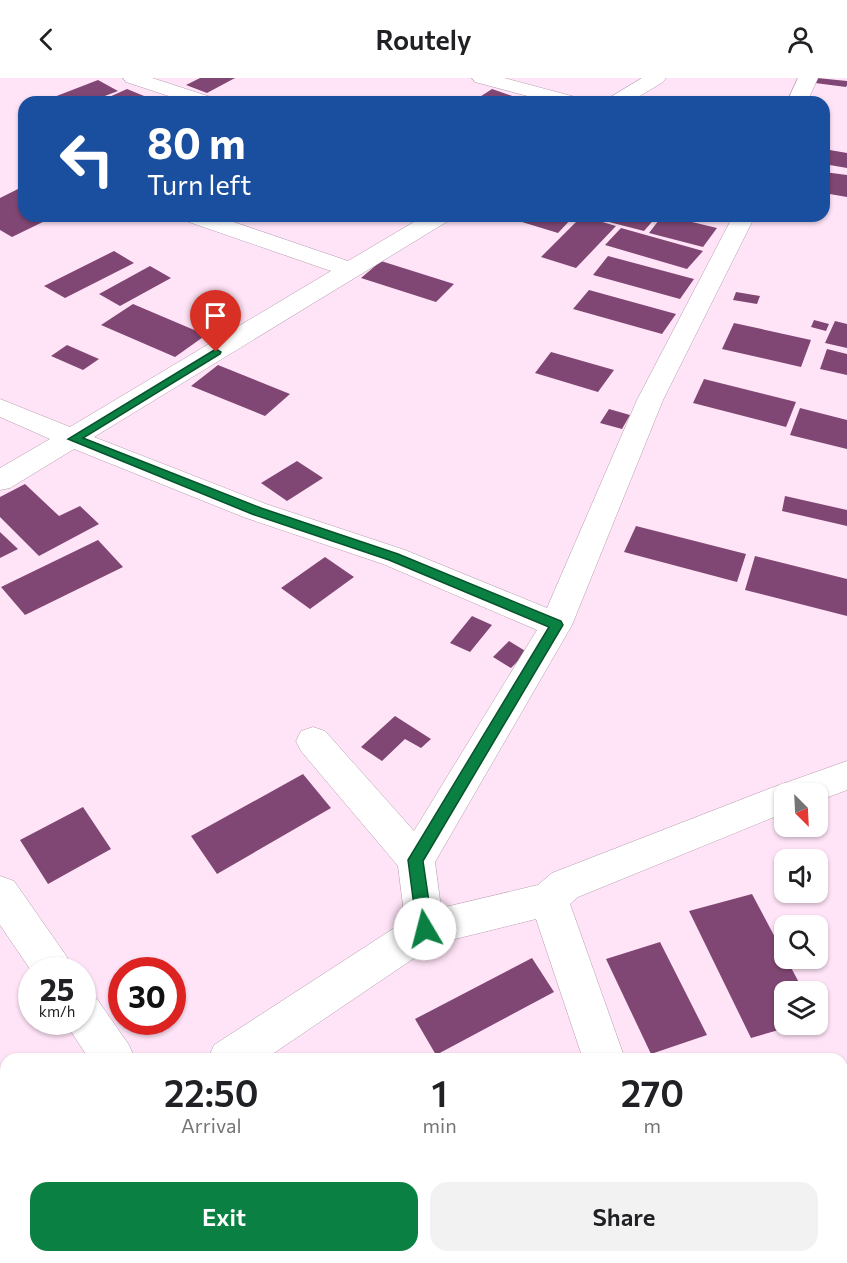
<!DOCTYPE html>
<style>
:root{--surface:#fff;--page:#f2f2f2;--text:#202124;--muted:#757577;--accent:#0b8043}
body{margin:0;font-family:Commissioner,sans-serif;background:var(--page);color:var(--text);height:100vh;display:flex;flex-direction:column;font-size:22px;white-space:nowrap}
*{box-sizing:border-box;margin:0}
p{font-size:20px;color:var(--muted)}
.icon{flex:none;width:33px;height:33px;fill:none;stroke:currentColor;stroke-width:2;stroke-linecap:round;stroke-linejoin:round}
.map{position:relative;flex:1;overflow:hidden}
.sheet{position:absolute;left:0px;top:975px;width:848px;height:210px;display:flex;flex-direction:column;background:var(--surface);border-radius:18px 18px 0 0;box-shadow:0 2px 4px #0004}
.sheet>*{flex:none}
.hud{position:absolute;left:18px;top:18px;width:812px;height:126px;border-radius:18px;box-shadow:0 2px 4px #0004;background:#1a4fa0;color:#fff;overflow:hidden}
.needle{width:39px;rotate:156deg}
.fabs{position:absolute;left:774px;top:705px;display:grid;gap:12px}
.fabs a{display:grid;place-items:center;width:54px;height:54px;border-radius:12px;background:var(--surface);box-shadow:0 2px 4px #0004;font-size:30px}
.speed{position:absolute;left:18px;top:879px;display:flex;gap:12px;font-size:30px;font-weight:700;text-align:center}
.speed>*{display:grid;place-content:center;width:78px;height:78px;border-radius:50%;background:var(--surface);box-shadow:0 2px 4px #0004;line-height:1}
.speed small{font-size:15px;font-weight:400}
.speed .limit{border:9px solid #d22;background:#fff;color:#111}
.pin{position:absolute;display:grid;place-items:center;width:51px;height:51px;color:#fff;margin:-62px -26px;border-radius:50% 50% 50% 0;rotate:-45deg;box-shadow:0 0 6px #0007}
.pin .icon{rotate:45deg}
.me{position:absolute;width:66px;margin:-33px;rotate:352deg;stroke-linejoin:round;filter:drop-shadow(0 0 4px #0008)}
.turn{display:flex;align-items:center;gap:21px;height:126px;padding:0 30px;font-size:27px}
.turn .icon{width:78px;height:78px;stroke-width:2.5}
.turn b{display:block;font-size:42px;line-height:51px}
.eta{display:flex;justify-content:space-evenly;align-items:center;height:102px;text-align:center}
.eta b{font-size:36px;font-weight:600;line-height:42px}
.action{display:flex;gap:12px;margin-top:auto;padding:12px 30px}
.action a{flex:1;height:69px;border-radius:18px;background:var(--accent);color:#fff;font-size:24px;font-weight:600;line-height:69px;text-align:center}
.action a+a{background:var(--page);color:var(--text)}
header{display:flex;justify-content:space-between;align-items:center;height:78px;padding:0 30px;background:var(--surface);font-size:27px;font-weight:600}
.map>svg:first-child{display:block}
</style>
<header><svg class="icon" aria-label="back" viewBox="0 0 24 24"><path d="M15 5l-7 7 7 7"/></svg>Routely<svg class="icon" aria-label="person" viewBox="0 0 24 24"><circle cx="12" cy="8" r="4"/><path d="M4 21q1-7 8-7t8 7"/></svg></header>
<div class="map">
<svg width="847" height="1185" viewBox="0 0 847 1185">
<rect width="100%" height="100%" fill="#ffe4f7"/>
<path fill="#814774" d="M200,0H235L207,15L186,7Z
M817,0L847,3V7L846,9L815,5Z
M98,2L118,13L89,24H41Z
M127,11L149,20L140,24H98Z
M492,11L518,20L512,24H472Z
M824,71L847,75V90L824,86Z
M824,94L847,97V119L824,115Z
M24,108V138L51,140L12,159L0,152V120Z
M502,138H574L558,155Z
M582,138L616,148L576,190L541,179Z
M614,138H657L644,153L609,144Z
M662,138H667L717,150L703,169L649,155Z
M621,150L703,173L687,191L605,167Z
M114,173L134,185L65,220L44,208Z
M608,178L694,201L680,221L593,197Z
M381,183L454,206L436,224L361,200Z
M150,188L171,200L120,228L99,216Z
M589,212L676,236L662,256L573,231Z
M736,214L760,218L757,226L733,222Z
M133,226L206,257L175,279L101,247Z
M814,242L829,246L826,253L811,249Z
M835,243L847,246V270L825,265Z
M734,245L811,262L801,289L722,271Z
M67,267L99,281L83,292L51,278Z
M827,271L847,276V297L820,291Z
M551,274L614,292L598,314L535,295Z
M218,287L290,316L265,338L191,308Z
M704,301L796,324L786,349L693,325Z
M800,330L847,342V371L790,357Z
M609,331L630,337L622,351L600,345Z
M297,383L323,400L287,423L261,405Z
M25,406L59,438L80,428L99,446L39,478L0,439V419Z
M785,418L847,432V448L782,433Z
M636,448L746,476L737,504L624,474Z
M0,454L18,471L0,480Z
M98,462L123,489L25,537L1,509Z
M755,478L847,501V538L745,512Z
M325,479L354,499L310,531L281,510Z
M472,538L492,547L470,574L450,565Z
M509,563L527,574L511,590L493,579Z
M395,638L431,661L421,670L405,661L382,683L361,669Z
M303,696L331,730L217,796L191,758Z
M83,729L111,771L48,806L20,762Z
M752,816L804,914H784V946L796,947L751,960L689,833Z
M660,864L707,957L651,976L606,881Z
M532,880L554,914L436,977L415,941Z
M842,1068H847V1165L842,1164Z"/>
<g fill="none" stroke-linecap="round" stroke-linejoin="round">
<defs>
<path id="minor" d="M123,0H152L214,20L217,24H187L126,4Z
M472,0H504L579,20L582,24H550L475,4Z
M642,0H666L663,4L630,24H606L609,20Z
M798,0H818L807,24H787Z
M183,138H216L348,183L424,138H451L448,143L94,359L266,426L405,472L547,530L637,322L733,138H755L663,322L572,547L435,784L441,830L538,807L552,795L771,710L847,683V712L818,723V716H784V735L578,819L570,826L625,981H583L536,841L435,866L265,981H208L214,967L405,843L398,788L301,673L296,663L301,653L313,649L325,653L414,753L537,552L383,486L246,440L74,371L10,410L0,412V390L50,361L0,339V321L70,349L331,193L186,143Z
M0,798L14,803L67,879L73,892L32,894L0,847Z
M82,916L97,921L129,967L135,981H89L65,944H82Z
M6,1108V1155L0,1158V1111Z
M81,1179H128L130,1185H83Z
M707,1179H773L775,1185H709Z"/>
</defs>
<use href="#minor" stroke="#b59cae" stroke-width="1"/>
<use href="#minor" fill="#fff" fill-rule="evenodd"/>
</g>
<path fill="#0b8043" stroke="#07532c" stroke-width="1.5" d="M216,271L221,274L220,276L83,360L261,430L398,476L561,543L563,547L423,783L433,851L430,856L425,858L419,856L417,851L408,782L549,549L389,482L252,436L68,361Z"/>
</svg>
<div class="fabs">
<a><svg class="needle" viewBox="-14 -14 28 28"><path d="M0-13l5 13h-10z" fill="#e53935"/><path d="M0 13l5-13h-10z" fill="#757577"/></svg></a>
<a><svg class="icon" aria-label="sound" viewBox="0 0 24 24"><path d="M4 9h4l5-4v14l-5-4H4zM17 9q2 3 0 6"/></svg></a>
<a><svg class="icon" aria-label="search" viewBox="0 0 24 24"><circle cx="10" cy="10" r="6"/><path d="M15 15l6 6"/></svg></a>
<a><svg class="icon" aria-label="layers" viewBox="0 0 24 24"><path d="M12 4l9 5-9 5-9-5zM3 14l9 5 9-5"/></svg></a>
</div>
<div class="speed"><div>25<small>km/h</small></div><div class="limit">30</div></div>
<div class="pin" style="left:216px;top:274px;background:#d93025"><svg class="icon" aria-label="arrive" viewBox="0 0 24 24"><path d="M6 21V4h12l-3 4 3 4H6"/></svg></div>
<svg class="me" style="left:425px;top:851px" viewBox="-20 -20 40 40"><circle r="19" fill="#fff"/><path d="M0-13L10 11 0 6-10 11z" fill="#0b8043"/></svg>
<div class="hud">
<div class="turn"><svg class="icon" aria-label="left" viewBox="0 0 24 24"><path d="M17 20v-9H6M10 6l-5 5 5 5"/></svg><div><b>80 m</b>Turn left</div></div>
</div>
<section class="sheet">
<div class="eta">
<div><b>22:50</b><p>Arrival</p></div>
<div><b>1</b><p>min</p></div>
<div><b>270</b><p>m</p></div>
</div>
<div class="action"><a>Exit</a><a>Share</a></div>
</section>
</div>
